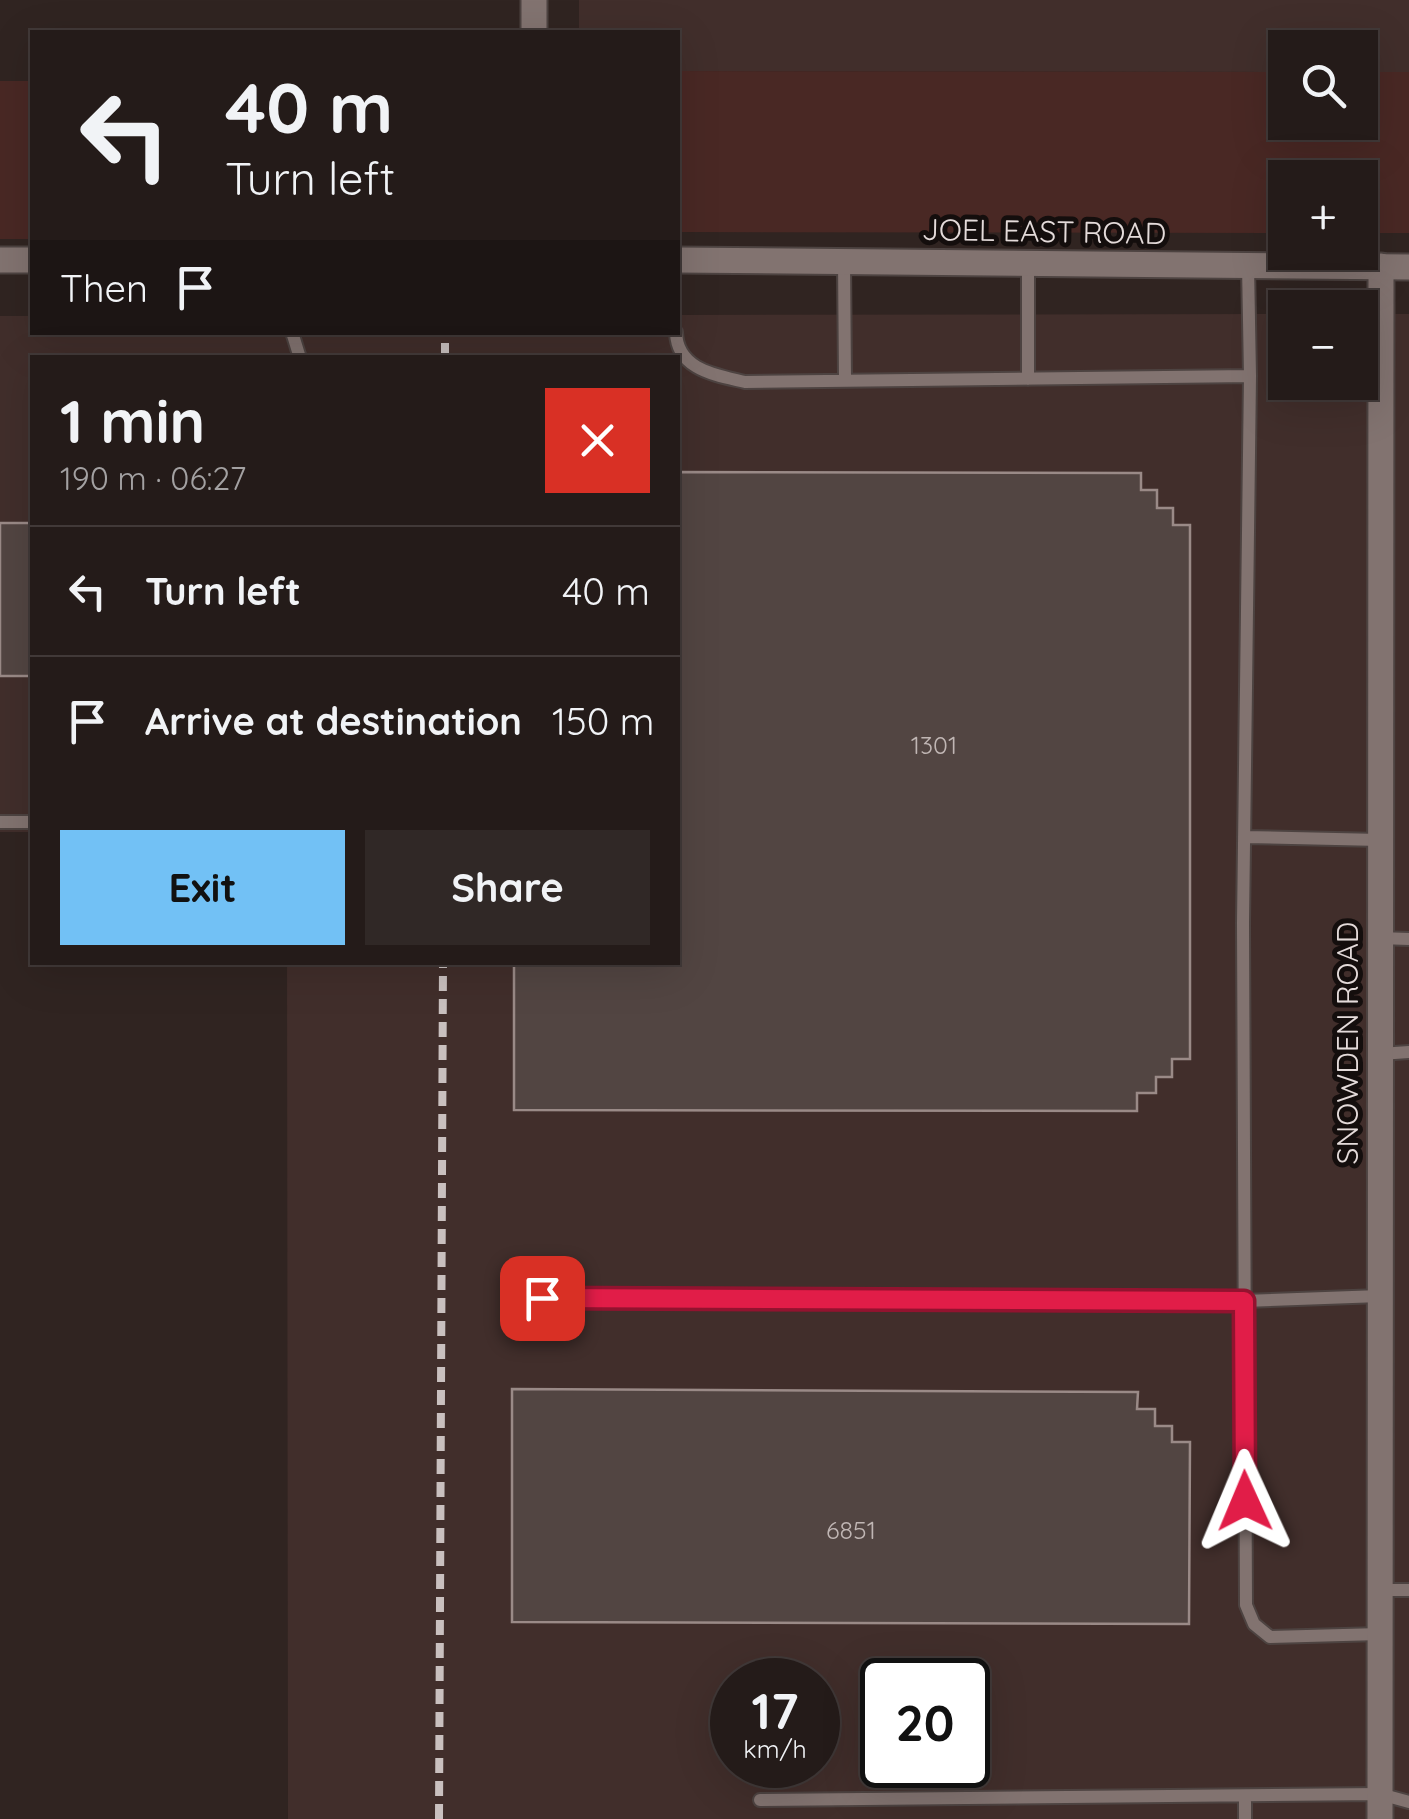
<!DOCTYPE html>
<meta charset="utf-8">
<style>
:root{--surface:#241b19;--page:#302826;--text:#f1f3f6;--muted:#a3a1a2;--line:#413938;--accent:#72c1f5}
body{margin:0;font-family:Quicksand,sans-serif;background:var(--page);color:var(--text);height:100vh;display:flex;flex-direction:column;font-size:38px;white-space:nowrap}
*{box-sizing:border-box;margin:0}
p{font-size:32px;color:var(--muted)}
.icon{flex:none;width:55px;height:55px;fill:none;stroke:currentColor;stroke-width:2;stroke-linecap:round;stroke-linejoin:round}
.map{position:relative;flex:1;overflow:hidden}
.side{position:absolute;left:30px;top:355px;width:650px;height:610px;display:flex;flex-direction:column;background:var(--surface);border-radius:0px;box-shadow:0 10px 40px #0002,0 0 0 2px var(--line)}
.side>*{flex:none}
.guide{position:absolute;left:30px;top:30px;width:650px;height:305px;border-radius:0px;box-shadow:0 10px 40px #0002,0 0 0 2px var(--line);background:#241b19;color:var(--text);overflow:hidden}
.buttons{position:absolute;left:1268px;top:30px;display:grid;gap:20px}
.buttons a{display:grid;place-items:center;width:110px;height:110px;border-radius:0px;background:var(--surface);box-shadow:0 10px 40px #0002,0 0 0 2px var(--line);font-size:50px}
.speed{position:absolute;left:710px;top:1658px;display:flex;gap:20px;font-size:50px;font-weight:700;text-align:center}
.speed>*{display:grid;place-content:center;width:130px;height:130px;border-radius:50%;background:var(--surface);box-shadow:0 10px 40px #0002,0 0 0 2px var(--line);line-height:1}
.speed small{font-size:25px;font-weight:400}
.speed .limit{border:5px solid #111;border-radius:15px;background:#fff;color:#111}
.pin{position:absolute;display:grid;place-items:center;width:85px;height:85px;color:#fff;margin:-42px;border-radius:20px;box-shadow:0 5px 15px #0006}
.me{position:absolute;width:110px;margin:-55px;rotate:359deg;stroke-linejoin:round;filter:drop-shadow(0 0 8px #0008)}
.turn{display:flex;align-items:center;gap:35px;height:210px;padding:0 30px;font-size:45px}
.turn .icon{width:130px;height:130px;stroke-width:2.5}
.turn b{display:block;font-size:70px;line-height:85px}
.then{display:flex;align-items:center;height:95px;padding:0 30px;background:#0003;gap:20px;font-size:38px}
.round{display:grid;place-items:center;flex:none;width:105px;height:105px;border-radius:0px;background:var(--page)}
.overview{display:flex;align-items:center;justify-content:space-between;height:170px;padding:0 30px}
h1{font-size:60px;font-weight:700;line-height:75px}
.button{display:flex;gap:20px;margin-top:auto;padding:20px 30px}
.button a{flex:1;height:115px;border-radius:0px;background:var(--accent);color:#111;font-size:40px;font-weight:700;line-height:115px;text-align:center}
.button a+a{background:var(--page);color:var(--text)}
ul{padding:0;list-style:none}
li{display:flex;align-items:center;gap:30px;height:130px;padding:0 30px;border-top:2px solid var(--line)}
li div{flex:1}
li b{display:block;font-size:38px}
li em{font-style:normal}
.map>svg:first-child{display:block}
</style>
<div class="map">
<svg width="1409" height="1819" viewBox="0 0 1409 1819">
<rect width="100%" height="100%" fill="#302421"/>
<path fill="#412e2b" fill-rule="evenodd" d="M579,0H1409V72H1360V48H1285V72L678,71V32H579Z
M1285,314V382H1360V314H1409V1819H288L287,963L678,962V358H32V832H0V316H32V332H678V315ZM732,1680H818V1765H732ZM882,1680H968V1765H882Z"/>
<path fill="#492824" d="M678,71L1285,72V122H1360V72H1409V233H1360V178H1285V233L678,232Z
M0,81H32V239H0Z"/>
<path fill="#524542" stroke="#9a8a87" stroke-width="2.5" d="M678,472L1141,473V490H1157V508H1173V525H1190V1059H1172V1077H1156V1093H1137V1111L514,1110V962H678Z
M0,523H32V676H0Z
M512,1389L1138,1392L1137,1409H1155V1426H1172V1442H1190L1189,1624L512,1622Z"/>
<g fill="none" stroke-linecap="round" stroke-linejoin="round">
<defs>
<path id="lane" d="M844,261L845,380
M1028,263V379
M292,332L300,358
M676,332C677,370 716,375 745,382L1250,376L1248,265
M1250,376L1243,923L1246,1605L1254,1624L1270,1637L1380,1634
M0,822H32
M1244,837L1380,840
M1379,938L1409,939
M1380,1054L1409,1052
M542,1299L1244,1301L1380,1296
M1380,1590H1409
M1245,1796V1819
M760,1800L1380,1794L1409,1802"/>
<path id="street" d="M534,32V0
M1380,1819L1381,266"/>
<path id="secondary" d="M0,260H32
M678,260L1409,267"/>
</defs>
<use href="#lane" stroke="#4d4341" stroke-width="16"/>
<use href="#street" stroke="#4d4341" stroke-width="29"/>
<use href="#secondary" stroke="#4d4341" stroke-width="29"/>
<use href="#lane" stroke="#827370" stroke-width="12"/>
<use href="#street" stroke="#827370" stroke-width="25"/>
<use href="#secondary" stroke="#827370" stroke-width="25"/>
<path stroke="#c9c0bf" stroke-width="8" stroke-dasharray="15 8" stroke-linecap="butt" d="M445,358V332
M439,1819L443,962"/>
</g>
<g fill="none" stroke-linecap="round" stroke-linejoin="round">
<defs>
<path id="route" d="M542,1298L1244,1301L1245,1501"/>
</defs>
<use href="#route" stroke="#92132f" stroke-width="25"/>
<use href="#route" stroke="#e11d48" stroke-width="18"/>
</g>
<g text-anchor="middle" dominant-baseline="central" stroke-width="10" stroke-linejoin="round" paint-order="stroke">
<g font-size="25" fill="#c0b6b4">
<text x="934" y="744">1301</text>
<text x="851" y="1529">6851</text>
</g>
<g font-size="30" fill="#e4dbda" stroke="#140e0d">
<text transform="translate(1044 231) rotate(1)">JOEL EAST ROAD</text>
<text transform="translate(1347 1043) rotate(-90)">SNOWDEN ROAD</text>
</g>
</g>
</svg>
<div class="buttons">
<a><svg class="icon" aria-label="search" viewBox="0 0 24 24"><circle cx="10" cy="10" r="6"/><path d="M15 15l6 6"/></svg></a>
<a>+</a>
<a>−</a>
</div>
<div class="speed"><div>17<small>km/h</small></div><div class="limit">20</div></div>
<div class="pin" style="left:542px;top:1298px;background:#d93025"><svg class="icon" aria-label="arrive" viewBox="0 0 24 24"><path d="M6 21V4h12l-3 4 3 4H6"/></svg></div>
<svg class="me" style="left:1245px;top:1501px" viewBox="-20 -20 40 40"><path d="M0-17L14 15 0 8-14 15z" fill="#e11d48" stroke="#fff" stroke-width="4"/></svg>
<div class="guide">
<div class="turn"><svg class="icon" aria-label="left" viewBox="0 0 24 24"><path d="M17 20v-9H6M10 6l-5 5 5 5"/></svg><div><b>40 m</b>Turn left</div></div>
<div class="then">Then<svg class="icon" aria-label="arrive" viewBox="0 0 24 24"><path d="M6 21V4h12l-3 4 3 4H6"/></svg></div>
</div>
<section class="side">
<div class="overview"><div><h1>1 min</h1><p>190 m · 06:27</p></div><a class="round" style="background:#d93025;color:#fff"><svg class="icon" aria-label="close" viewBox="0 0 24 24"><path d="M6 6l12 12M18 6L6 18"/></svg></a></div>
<ul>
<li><svg class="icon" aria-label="left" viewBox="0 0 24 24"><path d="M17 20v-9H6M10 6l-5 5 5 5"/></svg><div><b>Turn left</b></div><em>40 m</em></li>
<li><svg class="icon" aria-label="arrive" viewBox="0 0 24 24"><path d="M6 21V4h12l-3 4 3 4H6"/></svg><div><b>Arrive at destination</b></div><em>150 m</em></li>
</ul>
<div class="button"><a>Exit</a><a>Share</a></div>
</section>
</div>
